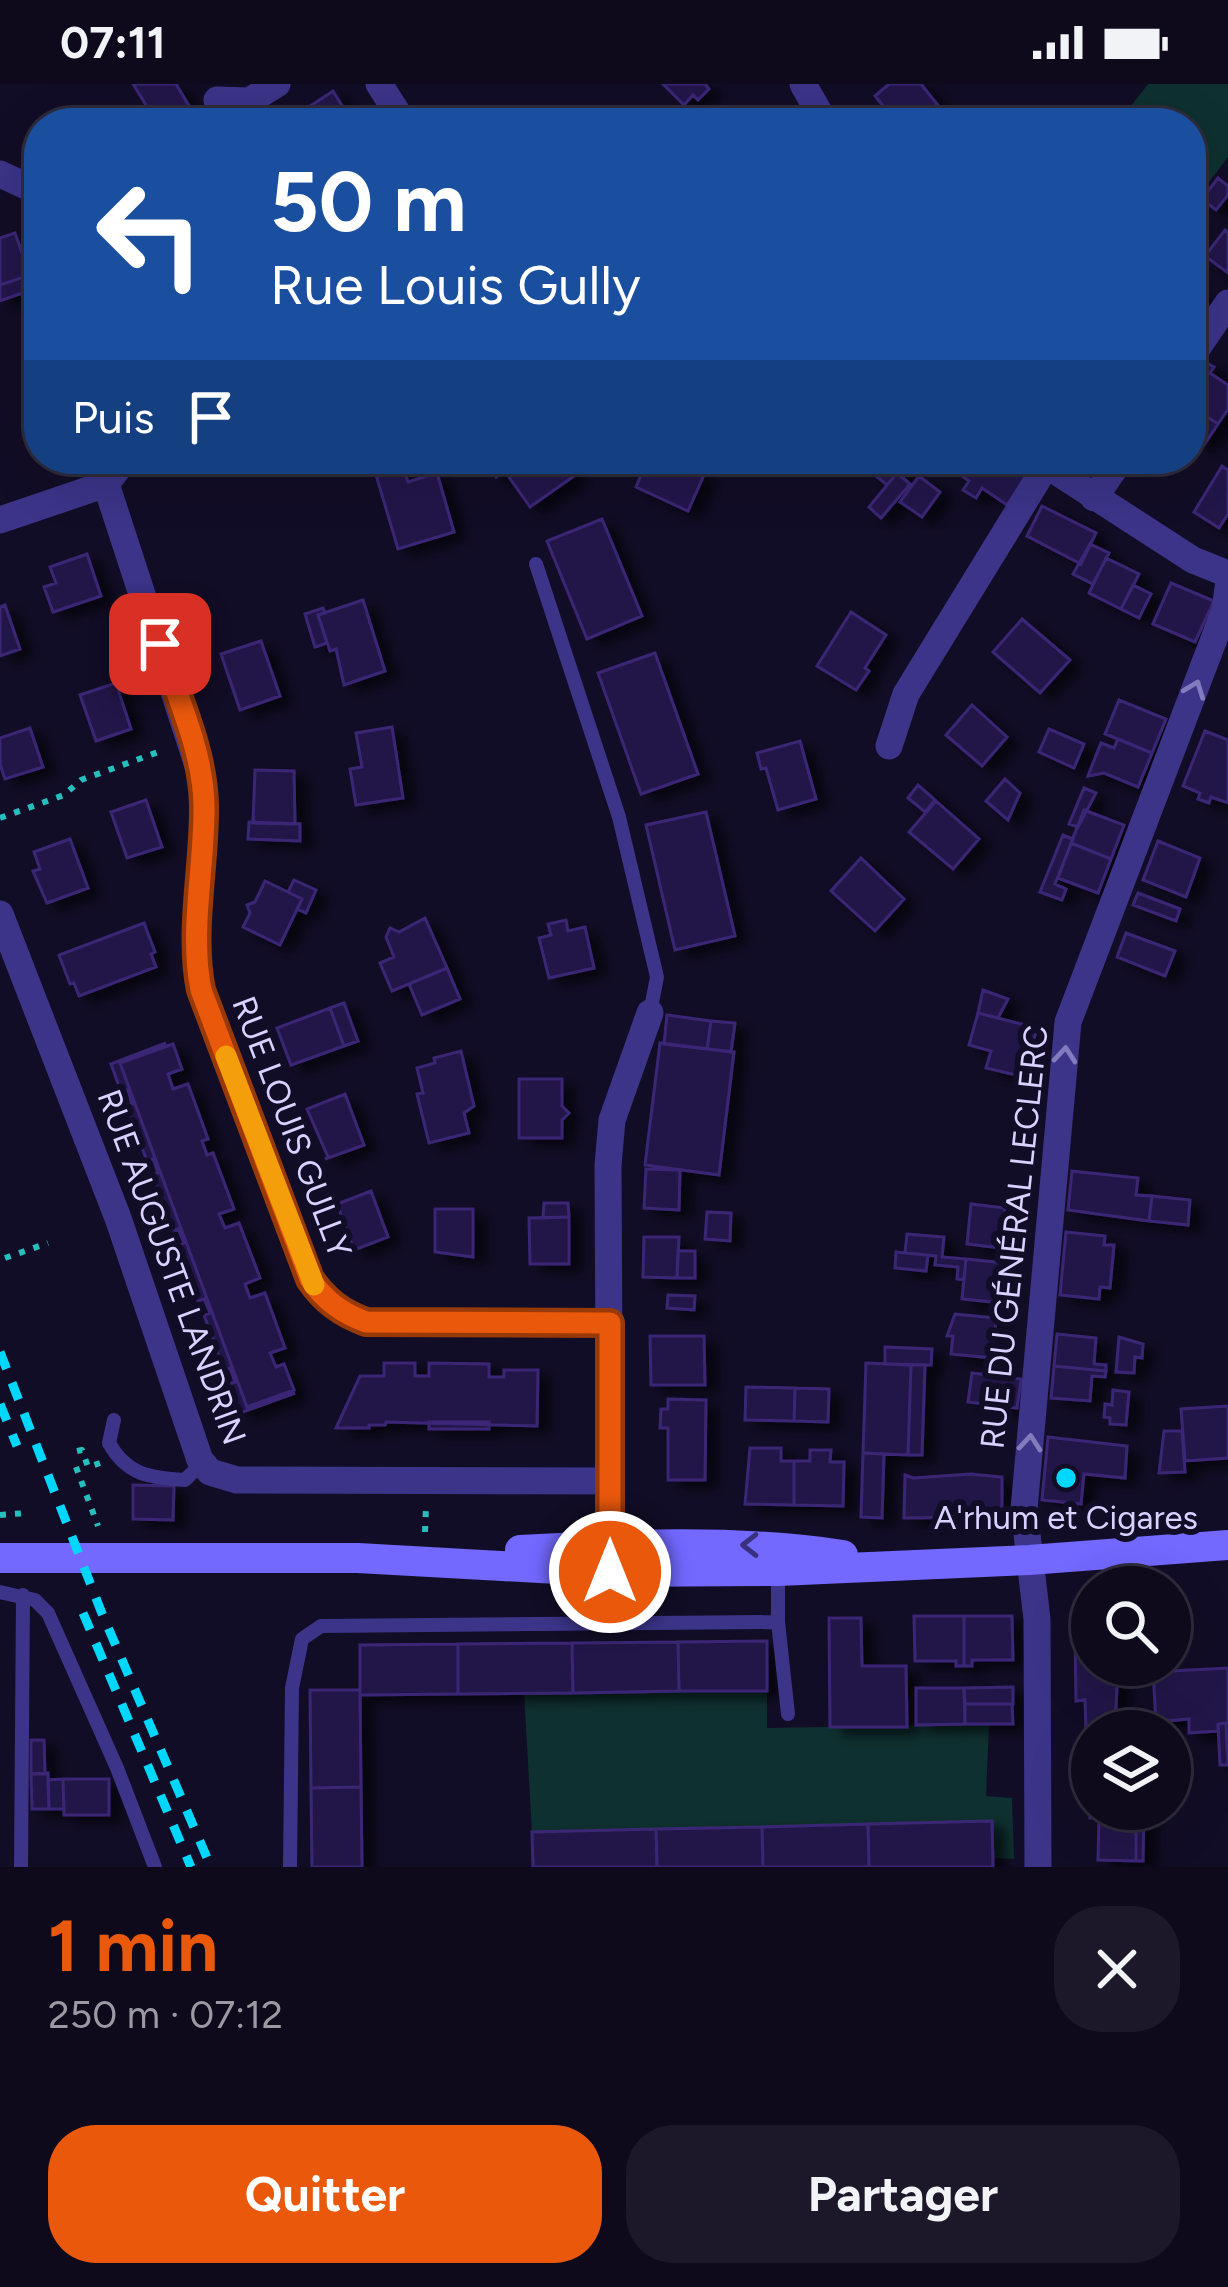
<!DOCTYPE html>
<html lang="fr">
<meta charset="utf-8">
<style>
:root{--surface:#0e0a1c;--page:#1c1829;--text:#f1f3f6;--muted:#9b9aa3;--line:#2e2b3b;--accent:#ea580c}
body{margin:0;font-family:Figtree,sans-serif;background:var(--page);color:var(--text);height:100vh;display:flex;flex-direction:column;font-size:45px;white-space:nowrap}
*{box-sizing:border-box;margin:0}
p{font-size:39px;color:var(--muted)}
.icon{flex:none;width:66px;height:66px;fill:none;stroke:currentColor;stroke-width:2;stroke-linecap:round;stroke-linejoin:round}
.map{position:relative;height:1783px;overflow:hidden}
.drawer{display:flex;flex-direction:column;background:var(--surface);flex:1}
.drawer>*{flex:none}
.hud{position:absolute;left:24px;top:24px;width:1182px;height:366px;border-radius:48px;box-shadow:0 12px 48px #0002,0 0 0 3px var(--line);background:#1a4fa0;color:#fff;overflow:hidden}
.controls{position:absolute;left:1071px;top:1482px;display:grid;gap:24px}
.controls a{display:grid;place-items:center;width:120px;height:120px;border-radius:50%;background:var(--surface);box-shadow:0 12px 48px #0002,0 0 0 3px var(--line);font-size:60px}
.pin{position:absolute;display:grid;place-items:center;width:102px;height:102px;color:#fff;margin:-51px;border-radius:24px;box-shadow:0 6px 18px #0006}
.me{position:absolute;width:132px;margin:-66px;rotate:0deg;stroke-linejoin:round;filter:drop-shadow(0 0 9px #0008)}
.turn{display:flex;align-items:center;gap:42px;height:252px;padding:0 48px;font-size:54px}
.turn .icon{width:156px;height:156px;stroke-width:2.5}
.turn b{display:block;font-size:84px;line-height:102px}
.then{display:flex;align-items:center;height:114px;padding:0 48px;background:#0003;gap:24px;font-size:45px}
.round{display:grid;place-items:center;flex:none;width:126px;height:126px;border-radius:48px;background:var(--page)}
.overview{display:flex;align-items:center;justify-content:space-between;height:204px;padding:0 48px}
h1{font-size:72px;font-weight:700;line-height:90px;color:var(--accent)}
.button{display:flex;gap:24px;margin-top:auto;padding:24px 48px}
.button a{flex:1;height:138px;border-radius:48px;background:var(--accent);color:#fff;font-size:48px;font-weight:700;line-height:138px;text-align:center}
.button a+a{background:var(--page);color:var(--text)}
.status{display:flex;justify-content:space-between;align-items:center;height:84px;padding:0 60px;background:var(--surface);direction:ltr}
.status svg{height:33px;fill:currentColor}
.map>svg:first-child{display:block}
</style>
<div class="status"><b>07:11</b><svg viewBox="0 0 49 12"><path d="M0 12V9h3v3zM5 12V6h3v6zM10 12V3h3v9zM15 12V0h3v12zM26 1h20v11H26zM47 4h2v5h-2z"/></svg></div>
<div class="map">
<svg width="1228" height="1783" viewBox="0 0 1228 1783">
<defs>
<filter id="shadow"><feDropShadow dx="12" dy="7" stdDeviation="6" flood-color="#0009"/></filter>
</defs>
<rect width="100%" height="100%" fill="#120d26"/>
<path fill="#0f3030" d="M1148,0H1228V73L1191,122V39H1118Z
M767,1607V1644L989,1640L986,1712L1012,1714L1014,1775L993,1774L991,1737L532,1748L524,1609Z"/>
<path fill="#231748" stroke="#3b2776" stroke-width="3" filter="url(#shadow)" d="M133,0H176L189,22L157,39Z
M663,0H705L709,5L698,16L693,11L684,21Z
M889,0H921L952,39H897L875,12Z
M333,7L341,20L354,39H314L318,37L309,23Z
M1218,94L1228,102V111L1216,126L1202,115Z
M1225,146L1228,148V189L1205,172Z
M15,149L30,191L0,201V154Z
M30,191L34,205L0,217V201Z
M1191,207L1206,218L1202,223L1207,227L1191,249Z
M1205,278L1214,283L1210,289L1228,301V325L1218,340L1191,322V294Z
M1191,322L1218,340L1204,361L1191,352Z
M484,375H563L574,392L530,423L504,386L496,393Z
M648,375H698L692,388L703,393L688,427L636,403Z
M882,375H893L902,383L887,401L871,388Z
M959,375H1000L1026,392L1007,421L982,404L976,414L963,406L969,397L952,385Z
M1222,382L1228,386V430L1219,444L1194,428Z
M403,383L408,398L437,389L454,448L398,465L376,391Z
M897,389L910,400L881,434L869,423Z
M919,392L940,408L922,433L900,418Z
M1042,422L1096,449L1081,480L1027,452Z
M602,435L642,532L587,555L547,457Z
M1090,460L1109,469L1093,500L1073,490Z
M87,470L101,512L53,528L44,503L56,499L50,483Z
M1106,474L1139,490L1121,525L1089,509Z
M1171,499L1214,517L1195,558L1153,540Z
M1133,501L1151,510L1139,534L1121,525Z
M363,516L385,587L344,601L336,565L330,567L318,531Z
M5,521L20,565L0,572V523Z
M323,524L325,529L318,531L327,559L315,563L305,530Z
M851,528L886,551L865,584L869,587L856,606L817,582Z
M1022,535L1070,576L1040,609L993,568Z
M261,557L280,612L240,626L221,570Z
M655,569L698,690L641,710L598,589Z
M116,599L131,645L96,657L80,611Z
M1119,616L1166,635L1152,669L1105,650Z
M972,621L1007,653L982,682L946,651Z
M392,643L403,714L356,721L350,685L362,683L356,649Z
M30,644L43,683L5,695L0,680V654Z
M1049,645L1084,660L1074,684L1039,668Z
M1205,647L1228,656V719L1211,713L1209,719L1198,715L1200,709L1183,702Z
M1118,655L1152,669L1138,703L1104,689L1088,692L1101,659L1114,664Z
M800,657L816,715L778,726L766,684L761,685L757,669Z
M255,686L294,687L295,740L253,739Z
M1005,695L1020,709L1008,736L986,717Z
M918,701L935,716L925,728L908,714Z
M1084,704L1096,709L1078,743L1069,740Z
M146,716L162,763L127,774L111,728Z
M936,717L979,755L953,785L909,748Z
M1084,726L1124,741L1111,775L1071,759Z
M706,728L735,852L675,866L646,741Z
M249,738L300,740V757L248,755Z
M1063,751L1073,755L1055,800L1066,805L1062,816L1040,808Z
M70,755L88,804L47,819L33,787L40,785L34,768Z
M1158,757L1200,774L1186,813L1143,796Z
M1071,759L1111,775L1098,809L1058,794Z
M861,774L904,815L875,847L831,807Z
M294,796L316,806L306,829L297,825L302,815L288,808Z
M265,797L302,815L280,861L243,843L250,829L247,821L255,818Z
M1138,809L1180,825L1176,837L1133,821Z
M425,834L447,884L392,907L380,879L394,873L386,853L390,844L399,848Z
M566,836L568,847L585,843L594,884L549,894L539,854L551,851L548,840Z
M144,839L155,868L151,870L156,883L79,912L74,899L70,900L59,871Z
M1126,849L1175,867L1165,892L1117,873Z
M447,884L460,915L422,931L409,900Z
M983,906L1008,915L998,934L978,929Z
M344,919L358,957L344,962L330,924Z
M330,924L344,962L291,981L277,944Z
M978,929L1037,944L1024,993L986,984L991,967L969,961Z
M667,931L711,937L707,965L664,960Z
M711,937L735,939L731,968L707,965Z
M166,959L120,979L247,1323L295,1309L240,1329L229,1300L235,1298L230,1284L224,1286L204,1231L210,1229L204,1215L198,1217L178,1161L184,1159L178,1145L173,1147L152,1091L158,1089L153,1075L147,1077L126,1022L132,1020L127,1006L121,1008L111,980Z
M660,959L734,968L719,1091L645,1081Z
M173,960L182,985L168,990L173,1005L188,1000L208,1055L202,1057L207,1071L213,1069L234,1125L219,1130L225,1144L239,1139L260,1194L245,1200L250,1214L265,1209L285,1264L270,1269L276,1283L284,1280L294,1306L247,1323L120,979Z
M461,967L474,1022L464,1029L469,1049L429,1059L417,1010L423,1009L417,984L435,979L434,974Z
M519,995H562V1022L569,1029L562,1036V1054H519Z
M345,1010L364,1061L325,1075L328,1073L307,1025Z
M646,1085L680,1086L679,1126L644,1124Z
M1072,1087L1138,1094L1136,1111L1152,1112L1149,1137L1068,1126Z
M371,1107L388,1153L354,1166L337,1120Z
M1152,1112L1190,1116L1188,1141L1149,1137Z
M544,1119H568L569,1133L543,1134Z
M971,1120L1005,1124L1001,1164L967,1160Z
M435,1125H473V1173L435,1168Z
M707,1128L731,1129L730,1157L705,1155Z
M569,1133V1180H530L529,1134Z
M1066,1148L1105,1152L1104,1161H1114L1110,1204L1100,1203L1099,1215L1060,1211Z
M907,1150L944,1153L942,1173L966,1175L964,1196L957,1195L958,1183L935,1181L936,1172L905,1169Z
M644,1153H679L677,1194L643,1193Z
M678,1167H695V1194H677Z
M896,1168L928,1171L926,1187L895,1184Z
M966,1175L1006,1179L1002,1219L962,1215Z
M668,1211L695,1212L694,1226L667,1224Z
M955,1230L996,1234L993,1274L951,1270L953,1252H947Z
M1057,1250L1096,1254L1094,1280L1106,1281V1287L1054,1282Z
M650,1252H704L705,1301H651Z
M1119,1253L1143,1260L1142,1274L1135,1273L1134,1289L1116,1288Z
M885,1263L932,1265L931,1281L885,1280Z
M384,1279H415V1292H429V1279L489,1280V1293H504V1286H538L537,1342L386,1338L385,1341H369V1344H336L360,1292H384Z
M866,1279L911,1281L908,1371L863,1369Z
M911,1281H925L922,1371H908Z
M1054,1282L1106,1287L1105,1293L1092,1292L1090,1317L1051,1314Z
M972,1289L1021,1295L1017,1324L968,1318Z
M746,1303L795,1304L794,1337L745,1336Z
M795,1304L829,1305L828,1338L794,1337Z
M1113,1306L1129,1308L1126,1341L1110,1340V1334L1104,1333L1105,1320L1112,1321Z
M668,1315L706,1316L705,1396H668V1344H660L661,1325H668Z
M1228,1322V1374L1185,1377L1181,1325Z
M429,1338H489V1345H429Z
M1164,1347H1182L1185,1388L1159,1389Z
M1048,1353L1127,1362L1125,1394L1084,1390L1081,1420L1042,1416Z
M750,1364H781V1377H794V1421L745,1420Z
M810,1366H831L830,1378H844L843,1422L794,1421V1377H810Z
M863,1369L884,1370L882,1434L861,1433Z
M971,1390L1002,1393V1433L904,1434L905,1391L913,1394Z
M133,1401L174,1402L173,1436L133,1435Z
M914,1532H964V1582H956V1577H915Z
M964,1532H1012L1013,1576H972V1582H964Z
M829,1534H861L862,1582H906L907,1643H830Z
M1092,1546V1581H1118L1115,1644L1086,1646L1085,1616L1076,1617L1075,1547Z
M767,1557V1607H679L678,1558Z
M678,1558L679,1607L573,1609L572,1559Z
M572,1559L573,1609L458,1610V1560Z
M458,1560V1610L360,1611V1561Z
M1228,1584V1639L1218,1640V1647L1189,1649V1635L1156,1638L1153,1588Z
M1013,1603V1620H965L964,1604Z
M916,1604H964L965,1640L916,1641Z
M310,1606H360L361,1703L311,1704Z
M965,1620H1012L1013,1640H965Z
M1226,1639L1228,1681H1220L1218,1640Z
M31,1656H44L45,1690H31Z
M48,1689L49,1725H32L31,1690Z
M63,1695L64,1725H49L48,1696Z
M63,1695H109V1731H64Z
M1090,1695L1092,1725H1136V1777L1098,1776L1099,1734H1090Z
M361,1703L362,1783H312L311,1704Z
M1136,1725H1144L1143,1777H1136Z
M992,1737L993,1783H869L868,1740Z
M868,1740L869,1783H763L762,1743Z
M762,1743L763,1783H657L656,1745Z
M656,1745L657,1783H533L532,1748Z"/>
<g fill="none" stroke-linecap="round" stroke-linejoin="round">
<path stroke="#25bfbd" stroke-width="6" stroke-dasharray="6 9" stroke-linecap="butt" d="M0,734L64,711L81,696L161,667
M5,1174L48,1159
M77,1367L82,1366L88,1383L100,1379
M76,1383L98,1442
M0,1431L26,1429
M425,1448L426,1422"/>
<path stroke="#3b3488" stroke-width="14" d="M536,480L619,733L657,893L650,929
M114,1336L109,1359C127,1391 150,1394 185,1396L192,1389
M778,1489V1538
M0,1508L35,1516L48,1529L117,1684L155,1783
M21,1783L23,1511
M290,1783L292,1604L302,1555L321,1542L778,1538L788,1630"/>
<path stroke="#3b3488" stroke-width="27" d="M379,0L404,39
M803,0L825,39
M217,16L249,17L277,0
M0,90L39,108
M1191,273L1228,219
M1037,375L1193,476L1228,490
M106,400L201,691C210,762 187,836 201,906L310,1195C325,1217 342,1229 366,1238L610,1239
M1094,414L1121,375
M0,436L106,400L125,375
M889,662L906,610L1046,382
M0,830L118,1134L200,1376L210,1388L237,1396L610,1397
M610,1484L608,1081L612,1036L650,929
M1038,1783L1037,1535L1024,1425L1068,938L1225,526L1228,504"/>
<path stroke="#7368ff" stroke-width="30" d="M520,1466C627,1460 736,1455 843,1471
M0,1474H358L610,1488L778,1487L1029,1476L1228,1461"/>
<path stroke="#00d7fc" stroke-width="9" stroke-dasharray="18 15" stroke-linecap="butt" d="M0,1268L101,1527L211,1783
M0,1320L17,1362
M83,1529L191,1783"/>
</g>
<defs><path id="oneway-chevron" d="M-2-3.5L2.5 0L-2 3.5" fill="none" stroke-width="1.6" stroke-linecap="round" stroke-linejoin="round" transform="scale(3)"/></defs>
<g stroke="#827bbe">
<use href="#oneway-chevron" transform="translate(1195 605) rotate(-69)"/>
<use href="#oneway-chevron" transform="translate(1065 971) rotate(-85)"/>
<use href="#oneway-chevron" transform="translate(1030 1359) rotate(-85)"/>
</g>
<use stroke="#39317d" href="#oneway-chevron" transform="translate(750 1461) rotate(180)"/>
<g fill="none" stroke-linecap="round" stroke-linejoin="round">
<defs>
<path id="route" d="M160,560C176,611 203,666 204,721C205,781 189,847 201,906L310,1195C325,1217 342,1229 366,1238L610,1239V1488"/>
</defs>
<use href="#route" stroke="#983908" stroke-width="30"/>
<use href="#route" stroke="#ea580c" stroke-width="21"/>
<path stroke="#f59e0b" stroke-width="21" d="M226,972L314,1201"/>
</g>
<circle fill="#00d7fc" stroke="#120d26" stroke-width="4.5" cx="1066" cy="1394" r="12"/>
<g text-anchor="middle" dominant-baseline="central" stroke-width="12" stroke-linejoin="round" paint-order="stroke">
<g font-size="33" fill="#d9d1ff" stroke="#120d26">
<text transform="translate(292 1043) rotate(69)">RUE LOUIS GULLY</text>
<text transform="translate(1014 1153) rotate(-84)">RUE DU GÉNÉRAL LECLERC</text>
<text transform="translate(172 1183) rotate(70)">RUE AUGUSTE LANDRIN</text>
</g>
<g font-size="33" fill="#d9d1ff" stroke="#120d26">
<text x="1066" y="1433">A'rhum et Cigares</text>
</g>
</g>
</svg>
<div class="controls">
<a><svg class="icon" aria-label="search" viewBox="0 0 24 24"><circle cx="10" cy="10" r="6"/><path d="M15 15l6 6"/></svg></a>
<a><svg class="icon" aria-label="layers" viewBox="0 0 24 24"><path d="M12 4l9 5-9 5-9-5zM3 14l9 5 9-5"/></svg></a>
</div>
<div class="pin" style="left:160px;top:560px;background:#d93025"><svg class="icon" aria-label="arrive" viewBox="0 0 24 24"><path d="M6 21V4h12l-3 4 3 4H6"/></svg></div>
<svg class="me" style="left:610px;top:1488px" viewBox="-20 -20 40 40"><circle r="17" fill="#ea580c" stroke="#fff" stroke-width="3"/><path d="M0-11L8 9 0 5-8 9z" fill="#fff"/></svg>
<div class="hud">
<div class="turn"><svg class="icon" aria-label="left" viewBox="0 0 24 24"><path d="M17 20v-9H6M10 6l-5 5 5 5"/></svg><div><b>50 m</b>Rue Louis Gully</div></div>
<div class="then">Puis<svg class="icon" aria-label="arrive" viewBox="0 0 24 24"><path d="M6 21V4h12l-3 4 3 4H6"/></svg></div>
</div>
</div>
<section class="drawer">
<div class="overview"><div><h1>1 min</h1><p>250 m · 07:12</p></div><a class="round"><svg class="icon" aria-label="close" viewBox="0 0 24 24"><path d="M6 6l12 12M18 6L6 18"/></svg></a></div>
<div class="button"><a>Quitter</a><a>Partager</a></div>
</section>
